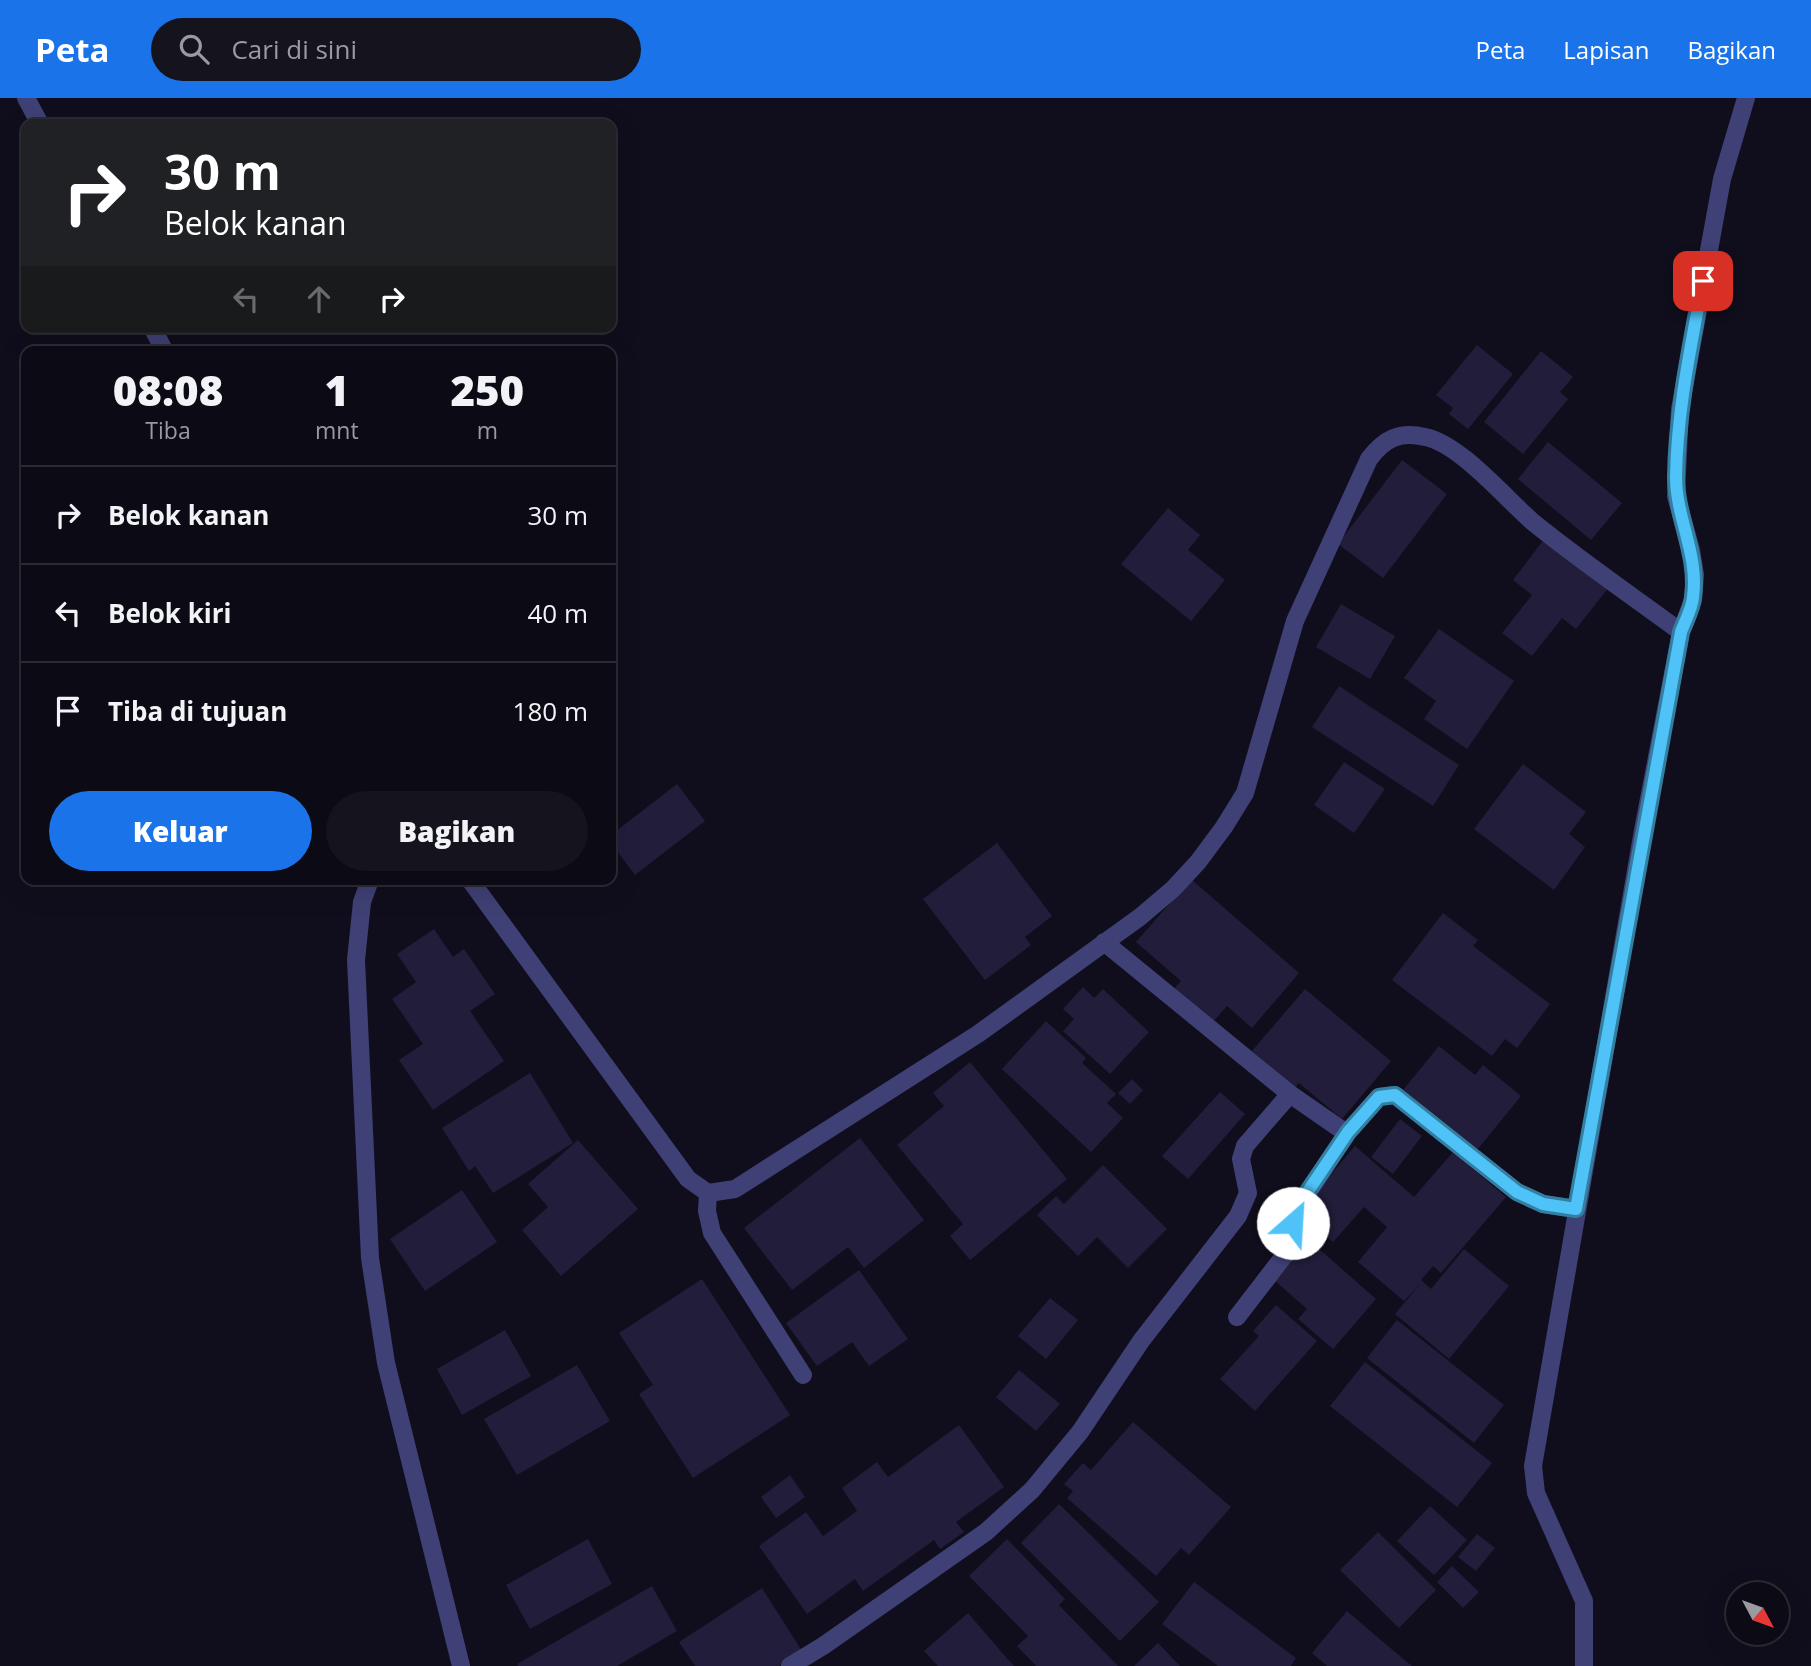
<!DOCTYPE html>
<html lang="id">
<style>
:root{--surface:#0c0a15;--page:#15131e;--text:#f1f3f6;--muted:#9a9aa0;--line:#2c2b34;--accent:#1a73e8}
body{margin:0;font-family:"Open Sans",sans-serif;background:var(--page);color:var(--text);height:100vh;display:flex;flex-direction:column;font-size:26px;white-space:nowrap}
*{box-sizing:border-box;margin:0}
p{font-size:23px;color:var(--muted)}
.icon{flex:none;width:38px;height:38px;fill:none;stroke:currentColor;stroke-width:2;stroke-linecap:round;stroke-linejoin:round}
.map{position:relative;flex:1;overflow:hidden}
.sheet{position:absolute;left:21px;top:248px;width:595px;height:539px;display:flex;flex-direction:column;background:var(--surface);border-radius:14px;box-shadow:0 7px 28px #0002,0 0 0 2px var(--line)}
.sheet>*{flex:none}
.guide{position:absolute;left:21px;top:21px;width:595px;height:214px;border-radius:14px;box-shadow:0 7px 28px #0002,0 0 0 2px var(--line);background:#202124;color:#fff;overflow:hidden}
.needle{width:46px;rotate:131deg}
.controls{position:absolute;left:1726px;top:1484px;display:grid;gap:14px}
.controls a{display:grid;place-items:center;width:63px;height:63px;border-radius:50%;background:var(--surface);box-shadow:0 7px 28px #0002,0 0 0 2px var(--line);font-size:35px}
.pin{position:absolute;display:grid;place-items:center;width:60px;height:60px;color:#fff;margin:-30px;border-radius:14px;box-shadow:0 4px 10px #0006}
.me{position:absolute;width:77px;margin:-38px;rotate:26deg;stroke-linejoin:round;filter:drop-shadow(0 0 5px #0008)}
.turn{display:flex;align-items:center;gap:24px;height:147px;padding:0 28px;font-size:32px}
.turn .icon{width:91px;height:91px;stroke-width:2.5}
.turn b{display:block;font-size:49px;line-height:60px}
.lanes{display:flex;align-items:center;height:66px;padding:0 28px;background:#0003;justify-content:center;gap:35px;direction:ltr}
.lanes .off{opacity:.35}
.eta{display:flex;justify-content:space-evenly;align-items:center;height:119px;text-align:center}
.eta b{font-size:42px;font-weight:800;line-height:49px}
.action{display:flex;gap:14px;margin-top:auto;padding:14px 28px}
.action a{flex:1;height:80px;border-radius:42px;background:var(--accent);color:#fff;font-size:28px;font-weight:800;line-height:80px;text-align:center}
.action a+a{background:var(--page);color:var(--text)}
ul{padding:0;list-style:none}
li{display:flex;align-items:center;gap:21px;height:98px;padding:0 28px;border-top:2px solid var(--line)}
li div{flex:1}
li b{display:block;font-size:26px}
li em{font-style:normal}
header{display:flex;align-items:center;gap:42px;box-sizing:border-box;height:98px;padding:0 35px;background:var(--accent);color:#fff}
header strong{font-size:33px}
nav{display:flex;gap:38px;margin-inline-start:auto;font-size:24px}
.search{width:490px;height:63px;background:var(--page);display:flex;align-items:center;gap:18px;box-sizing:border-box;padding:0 24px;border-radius:38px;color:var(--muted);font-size:26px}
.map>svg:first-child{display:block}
</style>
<header>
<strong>Peta</strong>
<div class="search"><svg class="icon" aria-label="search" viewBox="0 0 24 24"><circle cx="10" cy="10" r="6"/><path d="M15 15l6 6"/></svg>Cari di sini</div>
<nav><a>Peta</a><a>Lapisan</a><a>Bagikan</a></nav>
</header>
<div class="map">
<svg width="1811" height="1568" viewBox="0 0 1811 1568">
<rect width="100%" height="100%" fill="#100e1c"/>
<path fill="#211d3b" d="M1477,247L1513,276L1468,331L1449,316L1453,310L1436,297Z
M1541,253L1573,279L1560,294L1568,301L1523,356L1484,324Z
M1548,344L1622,405L1591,442L1518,381Z
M1402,362L1447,396L1383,480L1338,446Z
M1168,410L1200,437L1188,452L1225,482L1191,523L1121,466Z
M1545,440L1609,489L1576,531L1562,520L1532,558L1502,535L1532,497L1513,482Z
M1341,506L1395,538L1370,581L1316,549Z
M1439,531L1514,583L1467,651L1424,621L1436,603L1404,580Z
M1339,588L1459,667L1433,708L1312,629Z
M1344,664L1385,691L1354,735L1314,707Z
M1523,666L1586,714L1569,736L1585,749L1554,792L1474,731Z
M677,686L705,723L635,777L611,745V737Z
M997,745L1052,818L1025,839L1031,847L985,882L923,801Z
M1191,781L1299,875L1252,930L1227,908L1212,925L1174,891L1181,883L1136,844Z
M1443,815L1478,842L1473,848L1550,906L1517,950L1505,941L1492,958L1392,882Z
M434,831L453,859L464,851L495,896L470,913L504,963L433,1012L399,962L423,946L392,901L416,884L397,856Z
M1083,889L1094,900L1103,891L1149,934L1110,976L1063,933L1074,921L1063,911Z
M1305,891L1391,963L1342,1021L1299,985L1295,990L1252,953Z
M1046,923L1086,960L1082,965L1116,996L1107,1005L1123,1020L1091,1054L1002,971Z
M1439,948L1475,977L1483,967L1521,998L1477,1052L1403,992Z
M970,964L1067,1081L970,1162L950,1138L963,1126L897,1047L944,1008L933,995Z
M530,975L573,1045L493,1095L475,1068L469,1073L442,1030Z
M1132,981L1143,992L1130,1006L1118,995Z
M1220,994L1245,1016L1188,1081L1162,1058Z
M1400,1021L1422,1038L1393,1076L1371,1059Z
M860,1040L924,1122L864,1170L848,1149L792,1192L744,1130Z
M578,1042L638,1111L561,1178L522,1132L548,1109L528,1086Z
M1355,1048L1414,1099L1453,1054L1506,1099L1441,1175L1433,1168L1421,1182L1431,1191L1464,1151L1509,1188L1449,1261L1395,1216L1420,1186L1404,1203L1358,1164L1387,1129L1364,1109L1333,1144L1298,1115Z
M1103,1067L1167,1131L1128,1170L1097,1139L1078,1158L1037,1117L1056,1098L1064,1106Z
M462,1092L497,1144L425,1193L390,1141Z
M1309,1142L1376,1201L1333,1251L1298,1221L1307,1211L1274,1182Z
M859,1172L908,1241L869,1268L852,1244L817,1268L786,1225Z
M702,1181L790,1317L693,1380L639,1296L653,1287L619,1235Z
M1050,1200L1078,1222L1046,1261L1018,1238Z
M1276,1207L1317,1243L1255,1313L1220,1281L1259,1238L1253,1233Z
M1397,1222L1504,1307L1474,1345L1367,1260Z
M505,1232L531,1278L462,1317L437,1271Z
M1365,1264L1492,1365L1457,1409L1330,1308Z
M577,1267L610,1323L517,1377L484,1321Z
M1019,1272L1060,1306L1036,1333L996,1299Z
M1133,1324L1231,1409L1189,1457L1181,1450L1156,1478L1067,1400L1073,1393L1064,1386L1083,1365L1091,1372Z
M959,1327L1004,1389L956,1424L964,1434L940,1451L934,1442L863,1493L855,1481L807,1516L759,1448L806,1414L823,1438L857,1413L842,1390L877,1364L888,1379Z
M790,1377L805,1399L776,1420L761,1399Z
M1059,1406L1159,1504L1120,1543L1021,1445Z
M1430,1408L1467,1442L1434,1477L1397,1443Z
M1378,1434L1436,1492L1399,1530L1340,1472Z
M1477,1436L1495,1450L1476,1473L1458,1459Z
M588,1441L612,1486L530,1531L506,1487Z
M1007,1441L1065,1501L1059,1507L1118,1568H1036L1017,1548L1028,1538L969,1478Z
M1452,1468L1479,1494L1463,1510L1437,1484Z
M1194,1484L1296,1560L1291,1568H1218L1162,1526Z
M652,1488L677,1533L617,1568H518L517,1566Z
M762,1490L802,1553L779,1568H695L679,1544Z
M1347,1513L1382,1543L1412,1568H1327L1312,1555Z
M968,1515L1004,1557L1014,1568H938L924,1553Z
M1158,1545L1180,1568H1134Z"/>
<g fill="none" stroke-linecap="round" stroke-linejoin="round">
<path stroke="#3f4075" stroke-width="18" d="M26,0L40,26
M152,229L165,254
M370,782L362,804L356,862L370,1160L386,1265L461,1568
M470,782L688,1081L708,1095L735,1091L978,936L1140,819L1173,791L1198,764L1224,729L1245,695L1295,523L1369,361C1384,341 1399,333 1425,339C1459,345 1506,401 1534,425C1581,463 1632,498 1681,534
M1104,844L1290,996L1339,1030L1348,1034L1379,999L1395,997L1517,1094L1543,1106L1576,1111
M708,1095L707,1113L712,1135L803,1277
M1237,1219L1294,1145L1296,1136L1293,1117L1348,1034
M790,1568L823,1548L986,1434L1032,1392L1080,1334L1141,1243L1238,1118L1248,1095L1241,1061L1245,1048L1290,996
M1584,1568V1503L1536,1395L1533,1368L1643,732L1681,534L1693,502L1695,477L1691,452L1676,398L1680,311L1722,81L1746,0"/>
</g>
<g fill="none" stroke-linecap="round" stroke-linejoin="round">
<defs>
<path id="route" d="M1293,1125V1118L1298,1108L1348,1034L1379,999L1395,997L1517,1094L1543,1106L1576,1111L1681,534C1685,523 1692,511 1693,499C1699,457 1676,420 1676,379C1677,312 1691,248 1703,183"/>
</defs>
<use href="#route" stroke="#337fa1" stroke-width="18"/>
<use href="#route" stroke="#4fc3f7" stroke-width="12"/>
</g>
</svg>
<div class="controls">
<a><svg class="needle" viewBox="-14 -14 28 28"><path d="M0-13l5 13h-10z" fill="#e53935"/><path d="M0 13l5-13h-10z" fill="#9a9aa0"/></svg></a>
</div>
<div class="pin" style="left:1703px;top:183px;background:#d93025"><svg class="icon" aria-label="arrive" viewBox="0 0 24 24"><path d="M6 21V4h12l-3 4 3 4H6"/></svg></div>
<svg class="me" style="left:1293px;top:1125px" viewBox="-20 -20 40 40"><circle r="19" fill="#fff"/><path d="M0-13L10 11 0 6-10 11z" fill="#4fc3f7"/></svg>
<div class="guide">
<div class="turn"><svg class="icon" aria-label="right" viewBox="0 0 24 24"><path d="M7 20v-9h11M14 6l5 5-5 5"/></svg><div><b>30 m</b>Belok kanan</div></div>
<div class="lanes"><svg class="icon off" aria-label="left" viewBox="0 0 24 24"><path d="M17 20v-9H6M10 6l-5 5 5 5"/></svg><svg class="icon off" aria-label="ahead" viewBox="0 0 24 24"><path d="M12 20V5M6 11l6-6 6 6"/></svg><svg class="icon" aria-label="right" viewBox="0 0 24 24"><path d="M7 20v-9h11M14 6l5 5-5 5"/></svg></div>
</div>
<section class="sheet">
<div class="eta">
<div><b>08:08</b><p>Tiba</p></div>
<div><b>1</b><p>mnt</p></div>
<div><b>250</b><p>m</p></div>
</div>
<ul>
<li><svg class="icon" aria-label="right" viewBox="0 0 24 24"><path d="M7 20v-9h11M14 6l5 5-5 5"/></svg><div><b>Belok kanan</b></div><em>30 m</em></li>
<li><svg class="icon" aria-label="left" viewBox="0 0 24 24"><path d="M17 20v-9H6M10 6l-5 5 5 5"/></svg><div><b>Belok kiri</b></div><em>40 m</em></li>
<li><svg class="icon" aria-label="arrive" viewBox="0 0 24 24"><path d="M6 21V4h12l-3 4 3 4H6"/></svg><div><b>Tiba di tujuan</b></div><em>180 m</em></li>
</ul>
<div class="action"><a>Keluar</a><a>Bagikan</a></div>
</section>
</div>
